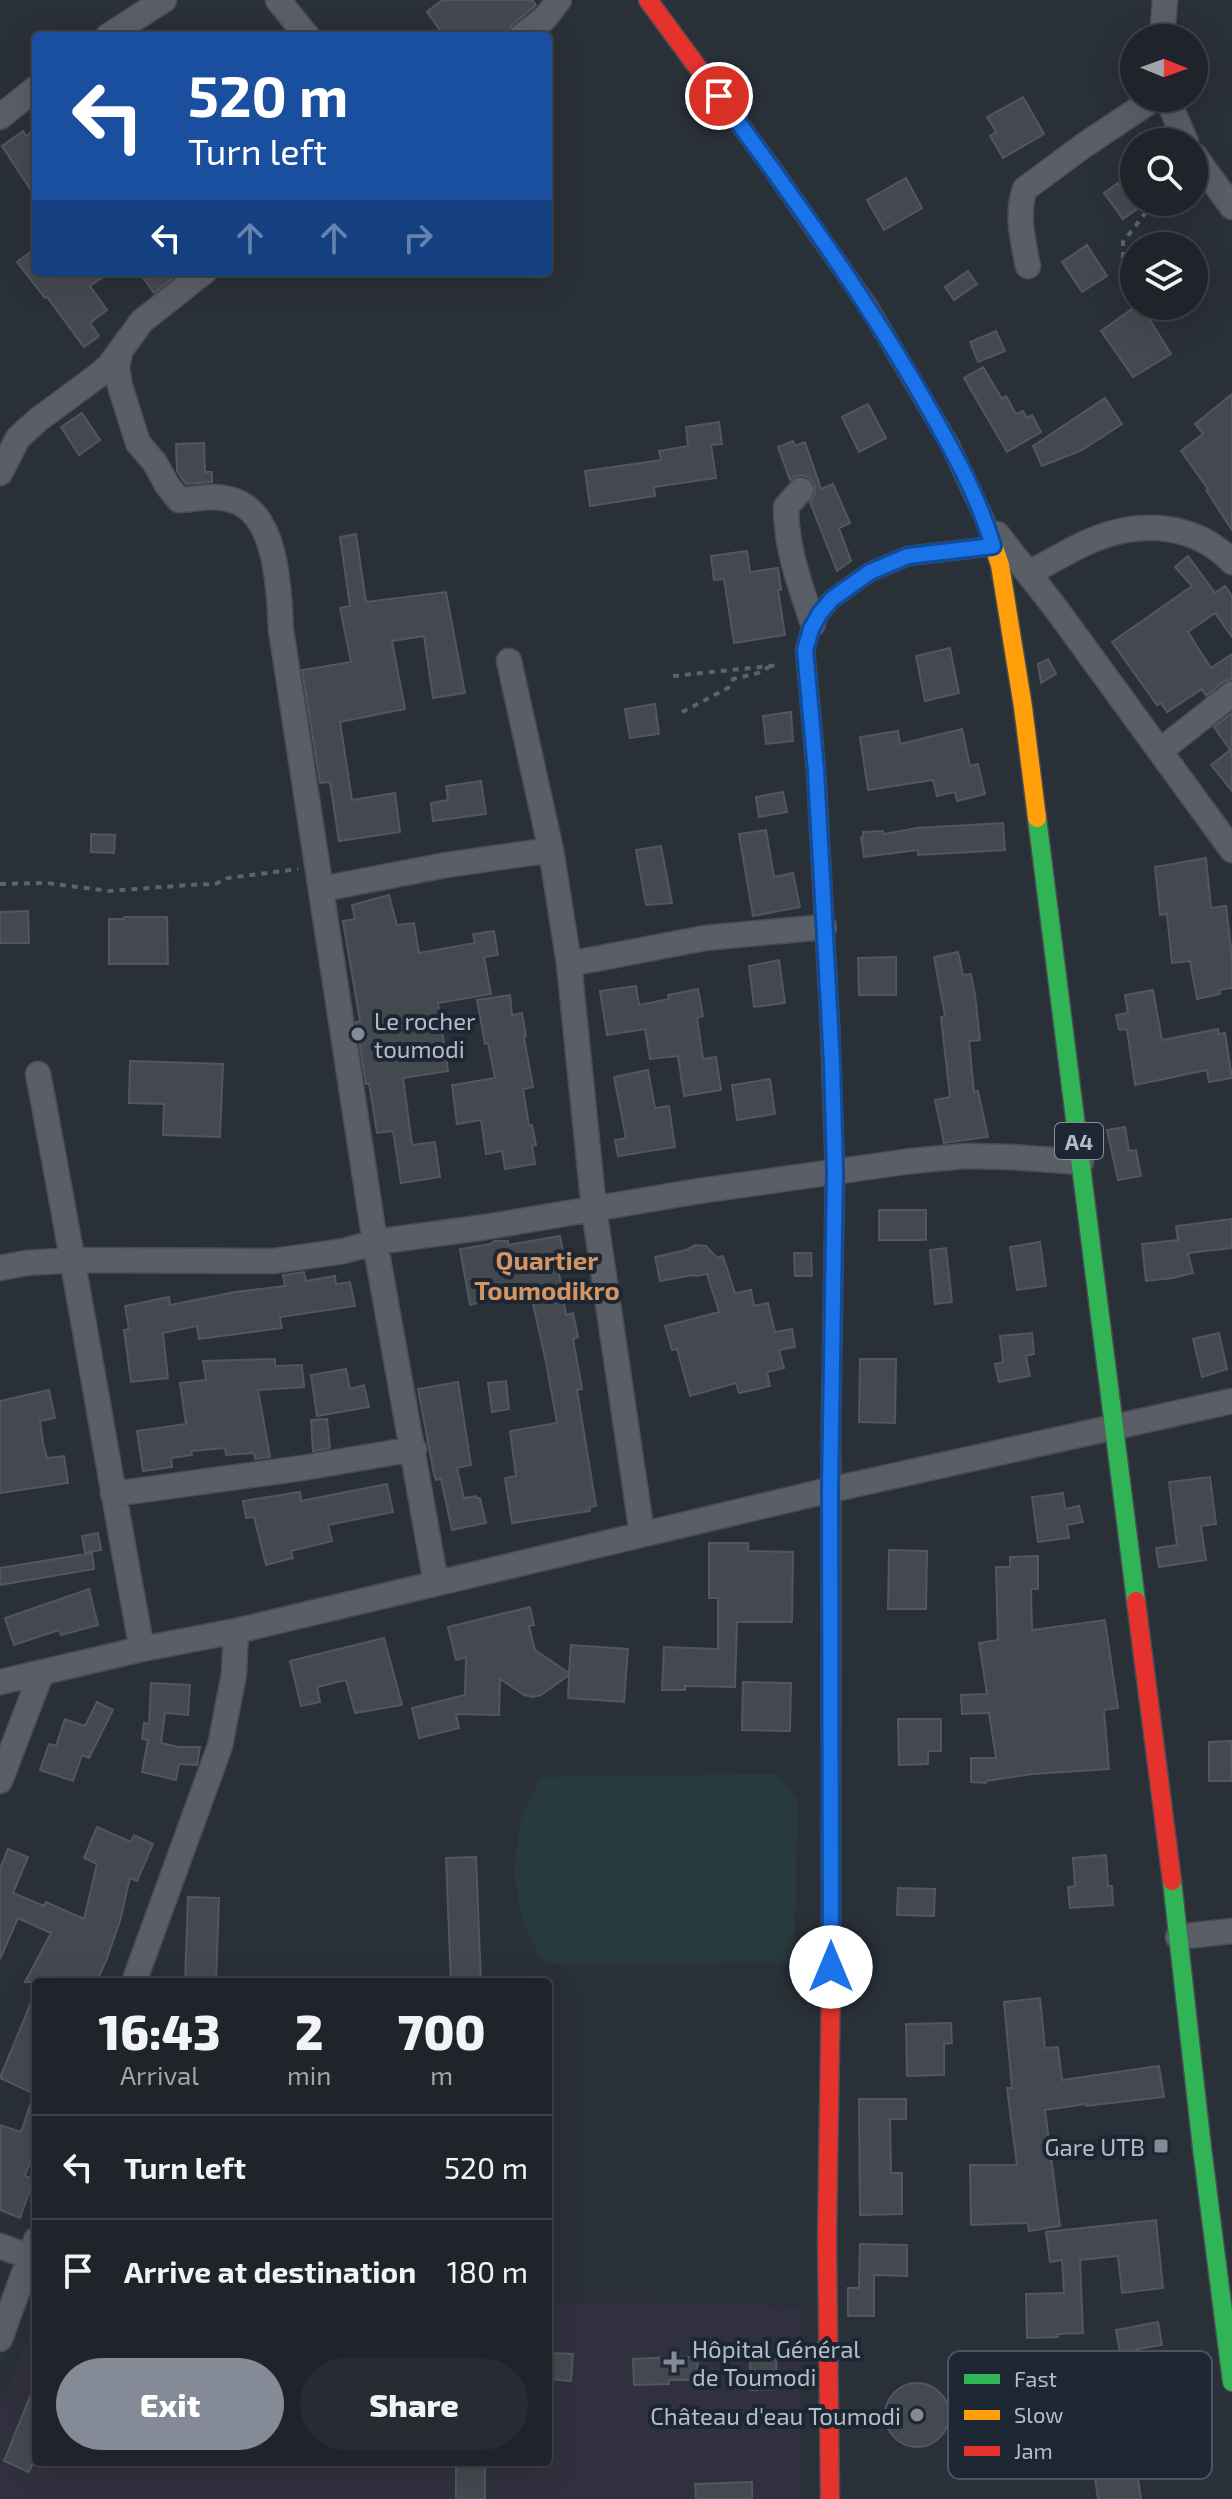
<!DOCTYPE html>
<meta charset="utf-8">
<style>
:root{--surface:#20242a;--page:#282c32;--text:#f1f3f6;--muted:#a2a4a8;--line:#3d4147;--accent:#848b96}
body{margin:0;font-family:"Exo 2",sans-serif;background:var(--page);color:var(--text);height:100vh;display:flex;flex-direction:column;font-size:30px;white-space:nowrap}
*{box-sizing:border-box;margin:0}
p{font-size:26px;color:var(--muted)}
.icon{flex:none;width:44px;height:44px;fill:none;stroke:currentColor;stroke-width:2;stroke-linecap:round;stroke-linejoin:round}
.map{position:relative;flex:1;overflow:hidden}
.details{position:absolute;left:32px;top:1978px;width:520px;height:488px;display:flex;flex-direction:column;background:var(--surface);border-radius:8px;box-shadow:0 8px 32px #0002,0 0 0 2px var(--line)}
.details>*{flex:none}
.banner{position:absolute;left:32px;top:32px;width:520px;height:244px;border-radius:8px;box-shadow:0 8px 32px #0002,0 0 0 2px var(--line);background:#1a4fa0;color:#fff;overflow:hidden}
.needle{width:52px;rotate:91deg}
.tools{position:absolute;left:1120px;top:24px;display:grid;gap:16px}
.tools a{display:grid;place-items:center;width:88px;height:88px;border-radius:50%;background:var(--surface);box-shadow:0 8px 32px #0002,0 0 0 2px var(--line);font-size:40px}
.pin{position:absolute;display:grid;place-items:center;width:68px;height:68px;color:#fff;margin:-34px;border:4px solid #fff;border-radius:50%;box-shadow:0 2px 8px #0007}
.me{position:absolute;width:88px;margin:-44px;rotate:0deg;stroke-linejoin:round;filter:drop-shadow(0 0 6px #0008)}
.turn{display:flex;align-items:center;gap:28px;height:168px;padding:0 24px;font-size:36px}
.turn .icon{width:104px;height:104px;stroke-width:2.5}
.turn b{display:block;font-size:56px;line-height:68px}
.lanes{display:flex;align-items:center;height:76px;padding:0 24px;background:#0003;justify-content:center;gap:40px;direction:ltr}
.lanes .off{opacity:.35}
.eta{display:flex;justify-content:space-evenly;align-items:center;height:136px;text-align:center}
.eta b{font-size:48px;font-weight:800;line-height:56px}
.button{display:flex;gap:16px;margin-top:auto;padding:16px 24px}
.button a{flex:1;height:92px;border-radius:48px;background:var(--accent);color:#fff;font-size:32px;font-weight:800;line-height:92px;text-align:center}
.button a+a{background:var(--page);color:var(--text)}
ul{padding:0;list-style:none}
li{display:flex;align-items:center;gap:24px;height:104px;padding:0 24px;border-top:2px solid var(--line)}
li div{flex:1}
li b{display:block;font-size:30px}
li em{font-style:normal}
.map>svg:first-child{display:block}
</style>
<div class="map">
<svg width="1232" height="2499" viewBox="0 0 1232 2499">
<rect width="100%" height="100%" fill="#2a3038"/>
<path fill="#31303e" d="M548,2302L801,2306L799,2499H0V2409L36,2316V2462H548Z"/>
<path fill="#273a3e" d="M777,1774L798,1800L794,1963L544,1964L522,1919L514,1871L520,1822L541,1777Z"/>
<path fill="#444950" stroke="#52575f" stroke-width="2" d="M442,0H532L536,5L512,25L506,36H444L427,12Z
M1023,97L1044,134L1003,158L990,136L996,132L987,117Z
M36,129V198L2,146L23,131L26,136Z
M906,178L922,208L884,230L867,200Z
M1118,183L1137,209L1123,219L1104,193Z
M1087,245L1107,276L1082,292L1062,262Z
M36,248V272H110L90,286L107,310L90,323L99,336L84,347L47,297L45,298L17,262Z
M968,271L977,284L954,300L945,287Z
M139,272H180L154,293Z
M1136,306H1141L1171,354L1133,377L1101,331Z
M996,331L1005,351L978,362L970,342Z
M983,367L1002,399L1006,396L1016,414L1023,411L1027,418L1032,415L1041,432L1007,452L964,378Z
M1232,394V530L1206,490L1208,489L1181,451L1203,434L1195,424Z
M1105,398L1122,424L1082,450L1042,466L1033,446Z
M868,404L886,438L859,452L842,417Z
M82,413L100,440L79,455L61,427Z
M719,422L722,444L711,445L716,478L654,487L655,496L590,506L585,471L661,460L659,451L688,446L686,427Z
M793,441L795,446L805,442L821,489L833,484L850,523L839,528L851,561L837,571L810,502L815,494V485L810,478L803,475L796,476L790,480L778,447Z
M204,443L205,472H212V482L186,484L177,471L176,444Z
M356,534L366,602L446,592L465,693L433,698L424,636L392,641L405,709L340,722L352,800L395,793L400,832L339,841L330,782L320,783L302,670L351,662L340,608L350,606L340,537Z
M747,551L750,572L778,568L781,590H778L785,635L734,643L724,579L714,580L711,556Z
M1188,556L1215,593L1225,586L1232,596V637L1215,613L1188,632L1211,668L1232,654V679L1223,682L1206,696L1202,689L1167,712L1161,703L1157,705L1112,642L1192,586L1175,567Z
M950,648L959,693L925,701L916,656Z
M1048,659L1056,674L1041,683L1038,664Z
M655,704L659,734L630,738L625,709Z
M791,712L793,741L766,744L763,716Z
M1232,713V791L1211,765L1230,750L1214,727Z
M962,729L970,766L978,764L985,794L957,801L955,792L937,796L933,780L868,790L860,737L898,731L900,744Z
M481,781L486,814L433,821L431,803L448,800L446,786Z
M783,792L787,812L759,817L756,797Z
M1003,823L1005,850L918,855V850L864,857L861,837H863V832L883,831L884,834L917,828Z
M766,830L774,877L793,873L800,907L753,916L739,834Z
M91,834L115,835L114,853L91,852Z
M661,846L672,903L646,905L636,850Z
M1206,858L1211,908L1226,906L1232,957V988L1219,990L1220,994L1197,999L1190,961L1172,963L1167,914L1160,915L1155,867Z
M389,895L397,925L414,923L419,953L475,943L473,934L494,931L498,955L484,957L491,994L438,1003L448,1071L403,1078L412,1145L435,1142L440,1177L401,1183L393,1131L377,1133L369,1083L366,1084L356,1022L360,1021L343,921L355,919L352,905Z
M28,911L29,943H0V912Z
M124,917H167L168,964H109V919H124Z
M958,952L963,975L971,974L975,995L980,1040L969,1041L974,1092L978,1091L988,1137L944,1143L935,1100L950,1097L941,1017L945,1016L934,957Z
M896,957V995H859L858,958Z
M779,960L785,1003L754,1007L749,966Z
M636,986L639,1005L669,999L668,995L698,989L703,1016L697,1018L703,1059L716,1057L721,1090L684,1096L678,1056L650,1059L645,1029L607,1035L600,991Z
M1153,990L1162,1040L1218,1029L1219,1034L1225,1033L1232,1078L1209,1082L1207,1070L1135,1085L1127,1029L1119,1030L1116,1015L1128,1013L1125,995Z
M510,995L512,1015L522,1013L526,1036L524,1037L533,1087L523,1089L529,1126L532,1125L536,1145L532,1146L535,1164L505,1169L502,1151L486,1154L481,1120L457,1124L452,1085L495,1078L488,1043L485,1044L477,1000Z
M130,1061L223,1064L220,1137L163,1135L164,1104L129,1103Z
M648,1070L655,1108L669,1106L675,1147L618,1156L615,1140L626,1138L614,1077Z
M770,1079L775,1114L737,1120L732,1085Z
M1125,1127L1129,1151L1136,1150L1141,1176L1118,1180L1107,1130Z
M879,1210H926V1240H879Z
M1232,1219V1248L1188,1253L1193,1273L1173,1278L1146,1281L1142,1244L1178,1240L1176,1226Z
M560,1236L566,1267L558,1268L566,1315L573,1313L578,1337L573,1339L582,1389L577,1390L596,1506L589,1507L590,1511L512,1523L505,1478L516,1476L510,1431L557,1423L546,1362L531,1295L491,1299L470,1305L460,1249L491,1244L494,1241H508V1245Z
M1040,1242L1046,1286L1017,1290L1010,1247Z
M695,1245L706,1246L717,1258L723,1256L735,1293L751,1290L754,1306L768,1303L775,1332L792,1329L795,1347L779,1350L784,1368L767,1372L770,1386L739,1393L736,1383L690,1396L677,1349L672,1350L665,1326L719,1312L707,1274L697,1276L693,1275L660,1281L655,1257L686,1250Z
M946,1248L952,1302L935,1304L930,1250Z
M794,1253H811L812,1276H795Z
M304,1272L306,1281L335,1276L336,1284L350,1282L355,1306L280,1317L282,1328L199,1339L197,1326L163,1333L168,1378L131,1382L124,1330L129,1329L125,1306L169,1297L170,1305L235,1292L285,1286L283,1275Z
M1032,1333L1034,1354L1026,1356L1030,1376L999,1382L995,1364L1003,1362L1000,1336Z
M1219,1333L1227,1369L1202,1377L1193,1339Z
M275,1359V1366L302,1365L304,1387L258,1390L270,1457L255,1459L254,1453L226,1455L225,1448L191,1451L192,1455L171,1458L172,1467L143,1471L137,1431L186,1424L180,1383L206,1380L203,1361Z
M860,1359H896L895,1423L859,1422Z
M346,1369L350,1389L364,1385L369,1407L317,1416L311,1375Z
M506,1381L509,1409L492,1412L488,1383Z
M458,1382L471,1465L457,1468L464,1498L476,1496L477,1498H480L486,1523L452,1530L441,1479L436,1480L434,1474L418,1389Z
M49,1390L55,1418L40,1421L43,1443L47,1458L64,1456L68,1483L0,1493V1401Z
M327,1419L330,1448L313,1451L311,1420Z
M1210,1477L1216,1524L1201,1526L1206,1560L1159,1567L1156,1548L1177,1545L1169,1482Z
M387,1484L393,1512L328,1525L332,1541L291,1551L293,1558L266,1565L254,1517L246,1518L243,1501L300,1492L301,1501Z
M1063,1493L1065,1509L1079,1506L1083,1522L1067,1525L1069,1538L1038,1542L1032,1497Z
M98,1533L101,1550L85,1553L82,1536Z
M709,1543H748V1551L793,1552L792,1622H737L735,1687L685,1686V1690H662L664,1647L718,1649V1598H709Z
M889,1550L927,1551L926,1609H888Z
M92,1553L94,1569L0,1585V1568Z
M1038,1556V1589H1031L1032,1630L1105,1620L1118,1708L1104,1710L1109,1769L1033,1774L986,1781V1783L971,1782V1758H996L989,1713L962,1714L961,1695L987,1694L979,1643L998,1640L996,1567H1010V1557Z
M89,1589L98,1625L61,1635L59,1630L14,1645L5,1618Z
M530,1607L534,1625L529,1626L535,1650L569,1673L571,1645L628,1649L624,1702L568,1698L569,1675L541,1695L533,1697L524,1695L500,1679L499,1715L456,1714L459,1728L419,1738L412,1708L465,1695L466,1657L456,1660L448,1627Z
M384,1638L402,1705L355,1713L346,1680L317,1687L320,1702L301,1706L290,1661Z
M743,1682L791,1683L790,1731L742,1730Z
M151,1683L190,1685L188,1715L165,1713L161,1743L178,1747H200L197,1765L179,1764L176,1780L142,1772L148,1740L142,1739L144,1723L149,1724Z
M97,1702L113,1710L89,1758L82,1755L73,1781L40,1770L49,1744L56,1746L65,1719L85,1726Z
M898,1719H941V1751H928V1764L899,1765Z
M1231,1741L1232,1781H1209V1742Z
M97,1827L131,1842L134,1835L153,1844L137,1881L130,1878L120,1921L106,1961L96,1982H25L51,1933L18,1918L0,1959V1869L8,1849L28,1857L13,1893L44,1906L46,1902L84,1919L97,1864L84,1858Z
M1106,1855L1108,1886H1112L1113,1905L1070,1908L1068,1887L1075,1886L1073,1858Z
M476,1857L481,1982H451L446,1858Z
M898,1888L935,1889L934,1916L897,1915Z
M188,1897L219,1898L216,1982H185Z
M36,1990V2095L0,2078Z
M1040,1998L1045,2048L1058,2047L1062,2080L1159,2066L1164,2097L1086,2106V2104L1045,2110L1060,2226L1029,2231L1028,2223L971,2225L970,2165H1017L1007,2088H1012L1004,2002Z
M951,2023L952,2043L944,2044V2075L907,2076L906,2024Z
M33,2096H36V2145L25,2176L34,2179L20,2218L0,2210V2125L21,2132Z
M859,2099H906V2119H890L891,2173H902V2214L860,2215Z
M1156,2220L1163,2288L1122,2293L1118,2256L1080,2260L1083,2333L1057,2334L1058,2337L1027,2338L1026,2294L1064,2293L1062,2260L1050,2262L1046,2232Z
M860,2244L907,2245V2276L874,2275V2316H848V2288H859Z
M1158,2322L1162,2345L1120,2352L1116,2330Z
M548,2353L573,2354L571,2381L548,2379Z
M672,2357H698L697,2380H669V2384L634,2385L633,2359Z
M776,2358L777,2389L751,2390L750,2359Z
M1122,2369L1128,2403L1179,2397L1182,2425L1131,2430L1141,2499H1098L1092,2456L1095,2455L1084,2407L1110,2401L1105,2372Z
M885 2415a32 32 0 1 1 64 0a32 32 0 1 1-64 0Z
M35,2384L36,2456L29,2472L4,2461Z
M456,2462H485V2499H456Z
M752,2482V2499H696L695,2484Z"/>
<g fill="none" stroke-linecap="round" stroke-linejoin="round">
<defs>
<path id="street" d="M278,0L307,36
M108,36L164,0
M522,36L545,18L559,0
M1162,38L1165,0
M1167,98L1186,142
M0,117L36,88
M1194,155L1232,207
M1028,266C1023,242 1016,213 1025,189L1083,146L1155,98
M120,352L117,368L120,386L138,443L155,463L167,485L179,500C198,499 217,494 235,501C278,516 279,593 281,630L375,1242L436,1583
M0,473L18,438L39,419L96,377L109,366L142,321L204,272
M801,490L786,507C786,548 800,585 813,624
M997,534L1054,606L1232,850
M1029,573C1051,562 1072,548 1095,539C1143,520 1196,524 1232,562
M509,661L551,850L569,964L594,1209L642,1534
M1160,751L1232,694
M322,889L446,865L551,850
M569,964L705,938L824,927
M38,1074C75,1265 106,1457 142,1649
M0,1268L26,1263L74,1260L274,1261L344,1251L375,1242L486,1227L699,1191L911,1161L965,1156L1011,1157L1081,1162
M113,1494L302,1468L414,1449
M0,1682L142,1649L236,1631L830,1490L1232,1401
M0,1781L41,1674
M1178,1937L1232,1931
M134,1982L220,1746L234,1674L236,1631
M0,2246L30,2257
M0,2339L36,2240"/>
<path id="fast" d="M842,592L870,572L908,556L993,546
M1037,818L1136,1601
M830,1027L835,1171L831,1425
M1172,1881L1202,2148L1232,2382"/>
<path id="slow" d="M950,445L985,520L1000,565L1023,707L1037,818
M830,1027L816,771L805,650L811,629L820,613L832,599L842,592
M831,1981V1425"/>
<path id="jam" d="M648,0L771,167L870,309L950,445
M1136,1601L1172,1881
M830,2499L827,2239L831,1981"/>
</defs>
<use href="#street" stroke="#484c53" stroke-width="27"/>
<use href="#fast" stroke="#484c53" stroke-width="21"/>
<use href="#slow" stroke="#484c53" stroke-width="21"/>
<use href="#jam" stroke="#484c53" stroke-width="21"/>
<path stroke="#5d636a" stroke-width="4" stroke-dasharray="6 6" stroke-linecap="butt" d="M1123,270V242L1154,202
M673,676L780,665
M682,712L728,688L733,679L758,673L769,667
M0,884L47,883L109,891L203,884L213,885L228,878L298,869"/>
<use href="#street" stroke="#5a5e66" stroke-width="24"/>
<use href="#fast" stroke="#30b455" stroke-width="18"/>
<use href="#slow" stroke="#ff9f0a" stroke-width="18"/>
<use href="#jam" stroke="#e5322d" stroke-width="18"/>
</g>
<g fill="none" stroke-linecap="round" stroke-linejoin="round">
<defs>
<path id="route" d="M719,96C790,193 860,289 920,393C948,442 977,492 993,546L908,556L870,572L832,599L820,613L811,629L805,650L816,771L832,1063L835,1171L830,1490L831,1967"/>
</defs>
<use href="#route" stroke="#114b97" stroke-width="20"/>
<use href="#route" stroke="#1a73e8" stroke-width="14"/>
</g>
<g fill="#848b96" stroke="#1d2633" stroke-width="3">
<circle cx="358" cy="1034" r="8"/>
<rect x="1153" y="2138" width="16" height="16" rx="4"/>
<path d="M670 2350h8v8h8v8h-8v8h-8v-8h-8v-8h8z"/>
<circle cx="917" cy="2415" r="8"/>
</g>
<g text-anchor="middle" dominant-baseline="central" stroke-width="8" stroke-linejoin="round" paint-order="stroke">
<rect fill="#1d2633" stroke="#878f9c" stroke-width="2" x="1055" y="1123" width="48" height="36" rx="6"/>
<g font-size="22" font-weight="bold" fill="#b4bcc9">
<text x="1079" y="1141">A4</text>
</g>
<g font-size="24" fill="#b4bcc9" stroke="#1d2633" text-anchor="start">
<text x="374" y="1020">Le rocher<tspan x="374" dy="28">toumodi</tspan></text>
<text x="1145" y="2146" text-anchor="end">Gare UTB</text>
<text x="692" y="2348">Hôpital Général<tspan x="692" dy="28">de Toumodi</tspan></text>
<text x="901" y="2415" text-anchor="end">Château d'eau Toumodi</text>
</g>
<g font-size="26" font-weight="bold" fill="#d59563" stroke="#1d2633">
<text x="547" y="1259">Quartier<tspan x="547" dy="30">Toumodikro</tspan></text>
</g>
</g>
<rect x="948" y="2351" width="264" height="128" rx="12" fill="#1d2633" stroke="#4a5360" stroke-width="2"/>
<rect x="964" y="2374" width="36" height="10" fill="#30b455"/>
<rect x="964" y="2410" width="36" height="10" fill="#ff9f0a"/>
<rect x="964" y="2446" width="36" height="10" fill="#e5322d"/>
<g font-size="22" fill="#b4bcc9">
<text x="1014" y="2387">Fast</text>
<text x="1014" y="2423">Slow</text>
<text x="1014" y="2459">Jam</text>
</g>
</svg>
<div class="tools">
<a><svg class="needle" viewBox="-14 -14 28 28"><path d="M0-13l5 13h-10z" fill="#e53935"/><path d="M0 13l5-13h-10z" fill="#a2a4a8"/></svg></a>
<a><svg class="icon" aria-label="search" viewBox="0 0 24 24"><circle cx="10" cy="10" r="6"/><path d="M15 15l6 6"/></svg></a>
<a><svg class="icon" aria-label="layers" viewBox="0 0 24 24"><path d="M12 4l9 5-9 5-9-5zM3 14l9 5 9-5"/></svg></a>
</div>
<div class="pin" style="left:719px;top:96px;background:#d93025"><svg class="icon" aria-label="arrive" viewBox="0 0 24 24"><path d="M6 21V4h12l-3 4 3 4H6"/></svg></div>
<svg class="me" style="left:831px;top:1967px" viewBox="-20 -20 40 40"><circle r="19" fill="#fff"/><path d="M0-13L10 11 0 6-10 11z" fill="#1a73e8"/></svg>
<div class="banner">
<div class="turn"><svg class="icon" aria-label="left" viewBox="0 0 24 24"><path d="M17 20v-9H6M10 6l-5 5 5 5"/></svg><div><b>520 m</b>Turn left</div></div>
<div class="lanes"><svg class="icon" aria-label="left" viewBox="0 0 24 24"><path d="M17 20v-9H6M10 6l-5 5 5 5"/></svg><svg class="icon off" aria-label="ahead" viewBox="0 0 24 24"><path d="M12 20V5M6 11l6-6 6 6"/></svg><svg class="icon off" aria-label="ahead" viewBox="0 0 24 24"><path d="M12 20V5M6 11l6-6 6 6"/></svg><svg class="icon off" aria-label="right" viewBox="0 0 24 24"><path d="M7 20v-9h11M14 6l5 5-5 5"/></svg></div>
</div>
<section class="details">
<div class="eta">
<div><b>16:43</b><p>Arrival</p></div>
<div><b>2</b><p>min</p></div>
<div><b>700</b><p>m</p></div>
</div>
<ul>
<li><svg class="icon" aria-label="left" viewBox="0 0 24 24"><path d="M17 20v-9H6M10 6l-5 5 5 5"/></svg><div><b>Turn left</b></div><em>520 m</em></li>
<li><svg class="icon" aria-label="arrive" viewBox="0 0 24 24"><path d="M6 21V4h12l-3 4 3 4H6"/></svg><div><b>Arrive at destination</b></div><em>180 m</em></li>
</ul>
<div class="button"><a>Exit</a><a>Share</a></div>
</section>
</div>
